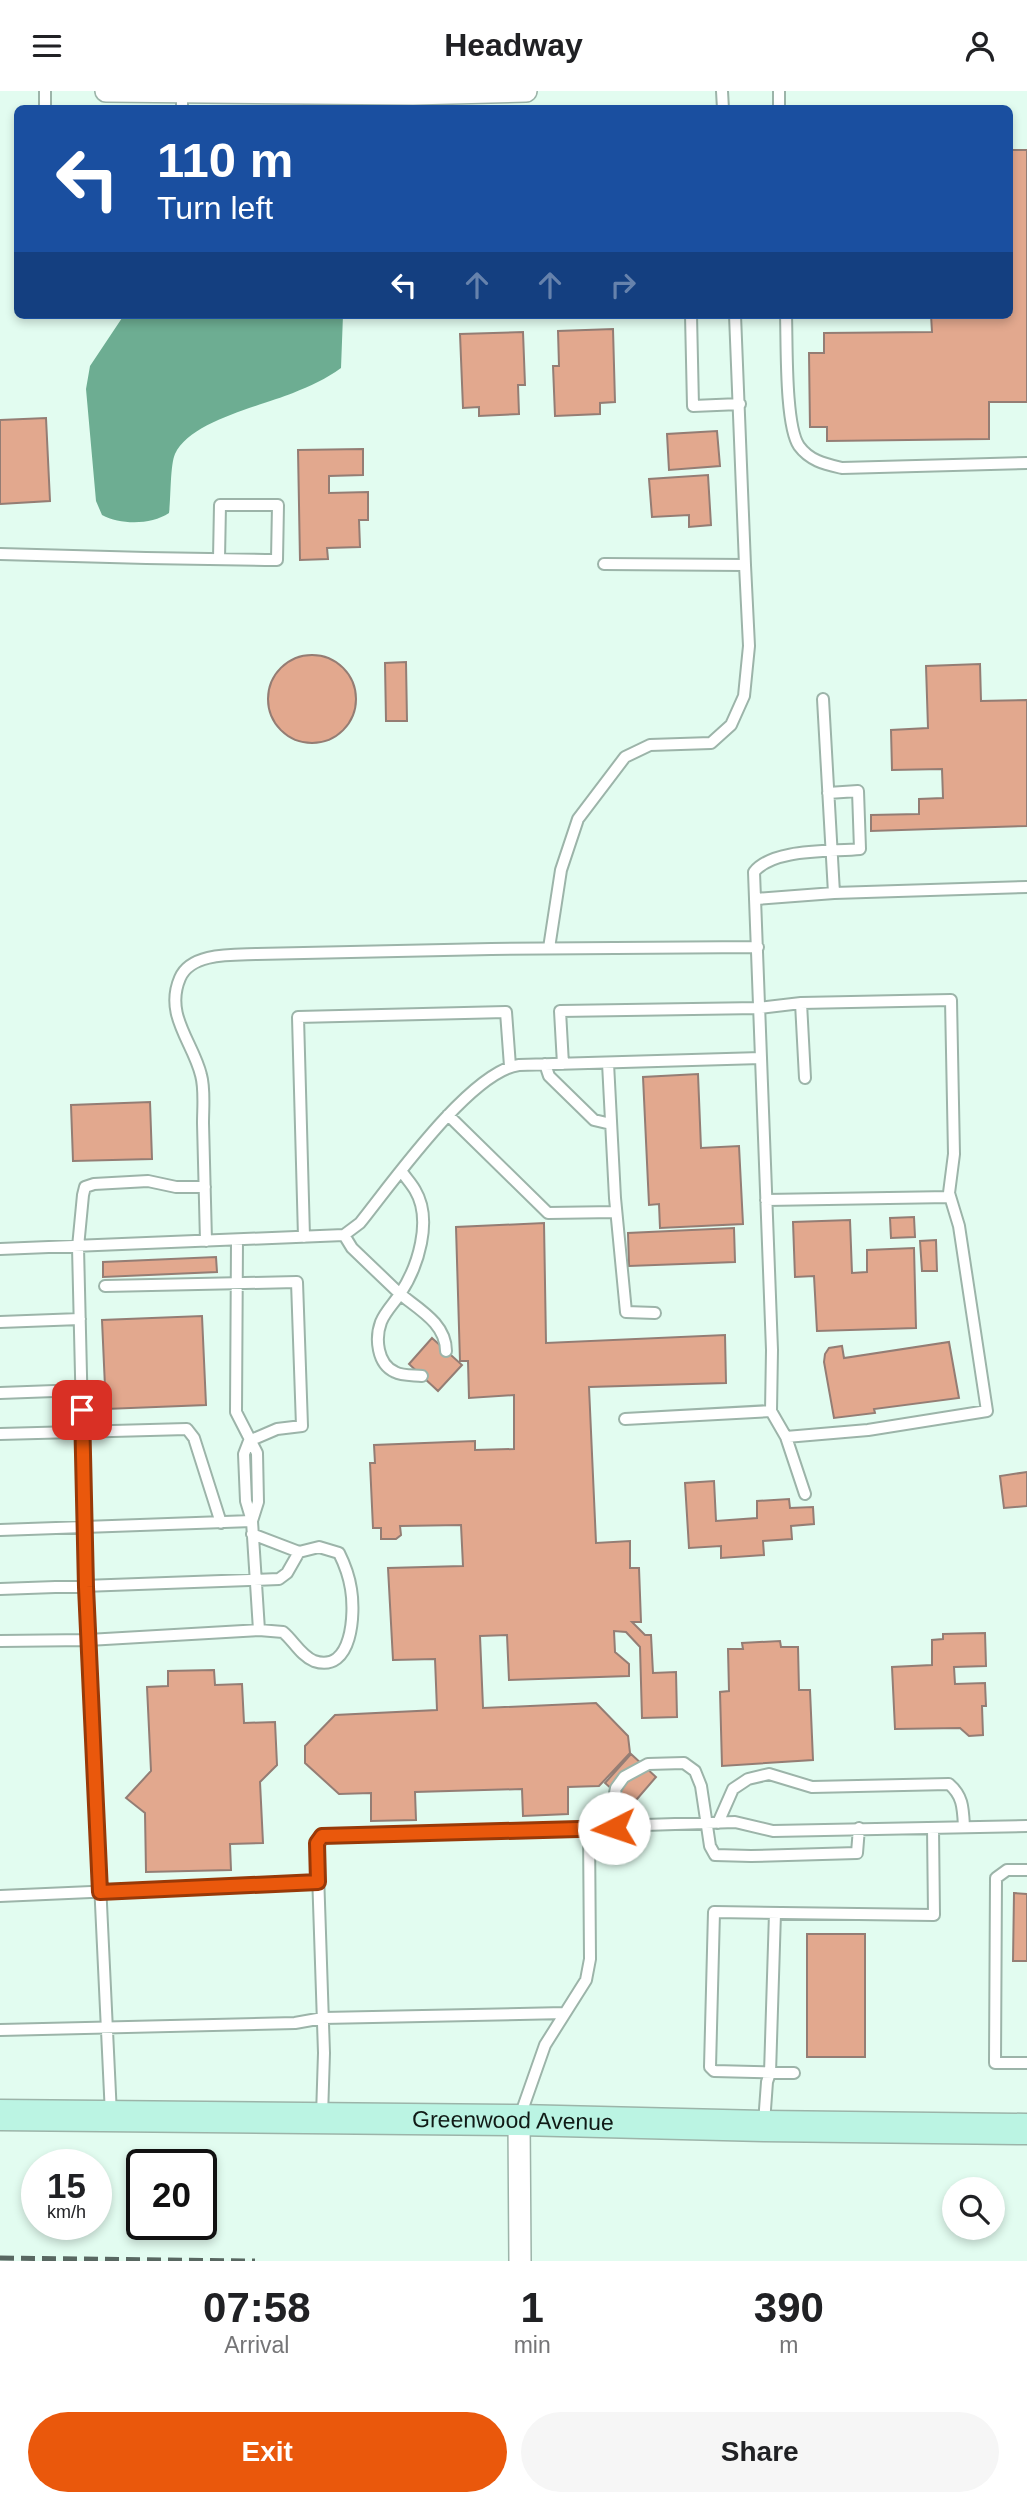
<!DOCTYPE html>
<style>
:root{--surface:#fff;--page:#f6f6f6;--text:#202124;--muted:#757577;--accent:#ea580c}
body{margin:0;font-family:Helvetica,sans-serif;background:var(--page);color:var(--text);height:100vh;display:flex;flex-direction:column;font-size:26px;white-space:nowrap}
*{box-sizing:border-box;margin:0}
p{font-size:23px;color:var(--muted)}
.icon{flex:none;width:38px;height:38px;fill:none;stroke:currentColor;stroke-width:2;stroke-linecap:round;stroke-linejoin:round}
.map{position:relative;height:2170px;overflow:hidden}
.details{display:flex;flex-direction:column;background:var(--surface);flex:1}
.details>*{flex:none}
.banner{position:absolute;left:14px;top:14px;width:999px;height:214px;border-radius:10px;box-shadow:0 4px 10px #0003;background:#1a4fa0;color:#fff;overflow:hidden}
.controls{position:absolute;left:942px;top:2086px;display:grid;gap:14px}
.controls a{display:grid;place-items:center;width:63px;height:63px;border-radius:50%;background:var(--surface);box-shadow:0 4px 10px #0003;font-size:35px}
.speed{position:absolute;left:21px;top:2058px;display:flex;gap:14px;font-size:35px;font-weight:700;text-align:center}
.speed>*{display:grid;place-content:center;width:91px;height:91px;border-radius:50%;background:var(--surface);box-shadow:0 4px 10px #0003;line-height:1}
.speed small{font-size:18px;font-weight:400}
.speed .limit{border:4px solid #111;border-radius:10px;background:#fff;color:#111}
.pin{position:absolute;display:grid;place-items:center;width:60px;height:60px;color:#fff;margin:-30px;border-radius:14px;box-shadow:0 4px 10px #0006}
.me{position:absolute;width:77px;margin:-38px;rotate:266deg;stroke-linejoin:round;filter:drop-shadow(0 0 5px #0008)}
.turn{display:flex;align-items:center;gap:24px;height:147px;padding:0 28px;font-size:32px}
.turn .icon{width:91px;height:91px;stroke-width:2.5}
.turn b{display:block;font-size:49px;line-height:60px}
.lanes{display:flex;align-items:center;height:66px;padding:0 28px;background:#0003;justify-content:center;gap:35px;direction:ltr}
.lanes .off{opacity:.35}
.eta{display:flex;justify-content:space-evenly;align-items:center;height:119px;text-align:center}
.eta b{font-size:42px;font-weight:700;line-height:49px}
.action{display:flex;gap:14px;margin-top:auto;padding:14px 28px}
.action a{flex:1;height:80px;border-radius:42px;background:var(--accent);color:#fff;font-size:28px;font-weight:700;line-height:80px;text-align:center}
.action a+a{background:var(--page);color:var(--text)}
header{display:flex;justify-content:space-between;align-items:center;height:91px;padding:0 28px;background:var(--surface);font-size:32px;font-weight:700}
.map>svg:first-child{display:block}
</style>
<header><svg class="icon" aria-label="menu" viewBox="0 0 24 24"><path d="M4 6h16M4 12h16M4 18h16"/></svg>Headway<svg class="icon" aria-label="person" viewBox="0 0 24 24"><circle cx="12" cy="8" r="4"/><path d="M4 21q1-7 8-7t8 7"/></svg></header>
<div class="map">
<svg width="1027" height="2170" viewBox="0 0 1027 2170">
<rect width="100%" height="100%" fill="#e2fcf0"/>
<path fill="#6dad92" d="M124,224H343L341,277C326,288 310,295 293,302C261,315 190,330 175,363C170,374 171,408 169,422C151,434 121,434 102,424L96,410L86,298L90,275Z"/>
<path fill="#e2a88e" stroke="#947d74" stroke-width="2" d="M1010,59H1027V311H989V348L827,350V336H810L809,262H824V242L932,241L931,224H1010Z
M613,238L615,311L600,312V323L555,325L553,275H559L558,240Z
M523,241L525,294H518L519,323L479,325V316L463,317L460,243Z
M46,327L50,410L0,413V329Z
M717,340L720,375L669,379L667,343Z
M363,358V384L329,385V402L368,401V429H359L360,456L327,457L328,468L300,469L298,359Z
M708,384L711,434L689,436V424L652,426L649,388Z
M268 608a44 44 0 1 1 88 0a44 44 0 1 1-88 0Z
M406,571L407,630H386L385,572Z
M980,573L981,610L1027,609V735L871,740V724L919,723V708L943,707L942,678L892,679L891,639L928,637L926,575Z
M698,983L701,1057L739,1055L743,1133L660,1137L659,1113L649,1114L643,986Z
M150,1011L152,1068L73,1070L71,1014Z
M914,1126L915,1146L891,1147L890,1127Z
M850,1129L852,1182L867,1181V1159L914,1157L916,1237L817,1240L814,1185L795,1186L793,1131Z
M544,1132L546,1252L725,1244L726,1292L589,1296L596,1452L630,1450V1477H639L641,1531H632L645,1544H651L653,1582L676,1581L677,1626L642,1627L640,1556L626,1541L614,1540L615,1561L629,1573V1585L509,1589L507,1544L480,1545L483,1617L596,1612L628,1645L630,1662L599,1695L568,1696V1723L523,1725L522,1698L415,1701L416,1729L371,1730V1702L339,1703L305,1672V1655L335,1624L437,1619L435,1568L393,1569L388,1477L463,1475L461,1434L400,1435L401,1444L396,1448H381V1437H373L370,1372H375L374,1354L475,1350V1359L514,1358V1304L469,1307L468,1270H460L456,1136Z
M734,1137L735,1171L629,1175L628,1142Z
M936,1149L937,1180H922L920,1150Z
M216,1166L217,1181L103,1186V1171Z
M202,1225L206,1314L106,1318L102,1229Z
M432,1247L462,1274L438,1300L409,1273Z
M949,1251L959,1307L874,1318L875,1322L834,1327L824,1271L825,1263L829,1257L842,1255L844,1267Z
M1027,1381V1415L1004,1417L1000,1385Z
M714,1390L716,1430L757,1427V1410L789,1408L790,1417L813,1416L814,1433L791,1435L792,1448L763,1450L764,1464L721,1467V1455L689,1457L685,1392Z
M985,1542L986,1575L954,1576L955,1593L985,1592L986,1615H982L983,1644L969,1645L960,1637L895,1638L892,1576L932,1574V1549L943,1548V1543Z
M780,1550L781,1556H798L799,1599H810L813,1669L722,1675L720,1601L729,1600L728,1558H743L742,1552Z
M214,1579L215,1594L242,1593L244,1632L275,1631L277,1674L260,1691L263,1752L230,1753L231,1779L146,1781L145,1722L126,1707L151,1680L147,1596L168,1595V1580Z
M631,1663L656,1686L631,1715L605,1692Z
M1014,1802L1027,1803V1870H1013Z
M807,1843H865V1966H807Z"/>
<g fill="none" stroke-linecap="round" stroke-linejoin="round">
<defs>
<path id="lane" d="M45,0V18
M722,0L723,18
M779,0V18
M182,18V1
M691,224L693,315L740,313
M786,224C787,252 785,335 799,355C810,370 825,373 842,377L1027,372
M0,463C93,466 185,468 277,469L278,414H220L219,468
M604,473L745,474L735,224
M834,802L1027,796
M756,808L834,802L823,608
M549,857L561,779L578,728L625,666L650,654L711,652L731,634L744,605L749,555L745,474
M801,912L805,987
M608,972L615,1107L626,1221L655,1222
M545,973L549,985L594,1029L611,1033
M563,973L560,920L759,917L801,912L951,909L954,1063L949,1102L959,1135L987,1320L868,1339L786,1346
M448,1024L548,1122L616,1121
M766,1109L950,1106
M344,1144L352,1157L400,1203C418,1176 433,1129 415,1099C411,1092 406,1087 402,1081
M304,1146L298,926L506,921L510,975
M237,1149L236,1321L257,1362L258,1411L252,1430
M206,1150C205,1111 204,1072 203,1032C203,1017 205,998 201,984C193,951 164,924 180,887C191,861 234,864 257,863L491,858L758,856
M0,1158L344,1144L360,1132C392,1092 471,980 519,974L761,967
M105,1195L297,1191L302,1335L277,1338L249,1350L244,1363L246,1410L252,1430L259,1539
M0,1231L80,1228
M422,1285C414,1284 402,1285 395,1281C377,1273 375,1247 381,1231C385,1221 394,1212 400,1203C420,1219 446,1233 446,1260
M0,1302L82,1299
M771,1320L772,1259L754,781C773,757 830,761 860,758L858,700L828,702
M625,1328L771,1320L786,1346L805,1403
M0,1343L187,1338L194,1347L221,1432
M0,1439L252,1430
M252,1443L299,1461
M0,1498L279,1488L287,1482L299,1461L319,1456L339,1462C345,1474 349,1485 351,1498C355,1521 353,1583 314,1570C301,1565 293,1549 283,1541L259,1539L88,1549L0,1550
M718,1732L733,1698L748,1688L769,1683L812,1696L949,1693C963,1705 963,1717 964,1736
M614,1737L613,1712L616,1697L624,1686L648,1673L684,1672L695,1680L701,1695L710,1755L715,1764L751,1765L857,1762L859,1737
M1027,1779H1007L996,1787L995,1972H1027
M0,1805L318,1791
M0,1939L295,1932L323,1927L565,1922
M794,1982L714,1980L710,1976L714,1821L934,1824L933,1737
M111,2024L86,1496L78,1156L83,1104L85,1096L94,1093L148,1090L176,1096H205
M322,2025L324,1962L317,1752L322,1745L470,1740L589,1739L645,1734L735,1731L773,1740L1027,1735
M519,2028L545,1954L586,1889L590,1868L589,1739
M764,2032L767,1991L770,1982L775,1822"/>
<path id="street" d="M106,0L413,3L526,0
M519,2029L520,2170"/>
<g id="secondary">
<path id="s1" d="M0,2024L519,2029L764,2035L1027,2038"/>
</g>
</defs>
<use href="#lane" stroke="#9cb4a9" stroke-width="14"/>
<use href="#street" stroke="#9cb4a9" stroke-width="24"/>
<use href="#secondary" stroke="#9cb4a9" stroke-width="33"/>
<use href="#lane" stroke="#fff" stroke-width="10"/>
<use href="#street" stroke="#fff" stroke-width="21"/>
<use href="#secondary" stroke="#bbf4e3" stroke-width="30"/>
<path stroke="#586761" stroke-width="5" stroke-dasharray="14 7" stroke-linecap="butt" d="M0,2167L255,2170"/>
</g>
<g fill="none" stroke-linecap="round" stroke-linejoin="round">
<defs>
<path id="route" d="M82,1319L86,1496L100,1801L318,1791L317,1752L322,1745L614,1737"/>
</defs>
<use href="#route" stroke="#983908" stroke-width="18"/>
<use href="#route" stroke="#ea580c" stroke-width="12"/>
</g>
<g text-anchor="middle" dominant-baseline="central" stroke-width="5" stroke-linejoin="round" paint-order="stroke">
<g font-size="23" fill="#101a16" stroke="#fff">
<text stroke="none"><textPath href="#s1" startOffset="513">Greenwood Avenue</textPath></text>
</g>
</g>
</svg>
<div class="controls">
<a><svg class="icon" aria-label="search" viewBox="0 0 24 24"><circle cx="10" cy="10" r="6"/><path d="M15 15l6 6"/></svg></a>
</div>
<div class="speed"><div>15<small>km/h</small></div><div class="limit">20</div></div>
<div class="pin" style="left:82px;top:1319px;background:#d93025"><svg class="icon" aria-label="arrive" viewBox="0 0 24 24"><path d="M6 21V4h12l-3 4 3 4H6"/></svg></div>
<svg class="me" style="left:614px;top:1737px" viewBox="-20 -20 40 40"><circle r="19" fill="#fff"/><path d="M0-13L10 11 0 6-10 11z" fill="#ea580c"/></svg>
<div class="banner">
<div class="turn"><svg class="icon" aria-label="left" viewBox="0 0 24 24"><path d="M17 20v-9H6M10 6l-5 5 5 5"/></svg><div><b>110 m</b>Turn left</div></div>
<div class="lanes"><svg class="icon" aria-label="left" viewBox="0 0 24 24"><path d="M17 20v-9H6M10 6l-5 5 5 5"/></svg><svg class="icon off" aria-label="ahead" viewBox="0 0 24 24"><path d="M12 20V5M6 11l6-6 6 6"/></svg><svg class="icon off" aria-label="ahead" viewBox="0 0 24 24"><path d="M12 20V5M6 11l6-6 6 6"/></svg><svg class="icon off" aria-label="right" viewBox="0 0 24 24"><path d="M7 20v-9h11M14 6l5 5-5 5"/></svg></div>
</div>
</div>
<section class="details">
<div class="eta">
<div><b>07:58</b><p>Arrival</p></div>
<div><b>1</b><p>min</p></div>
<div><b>390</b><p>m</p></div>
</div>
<div class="action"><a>Exit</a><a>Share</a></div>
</section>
